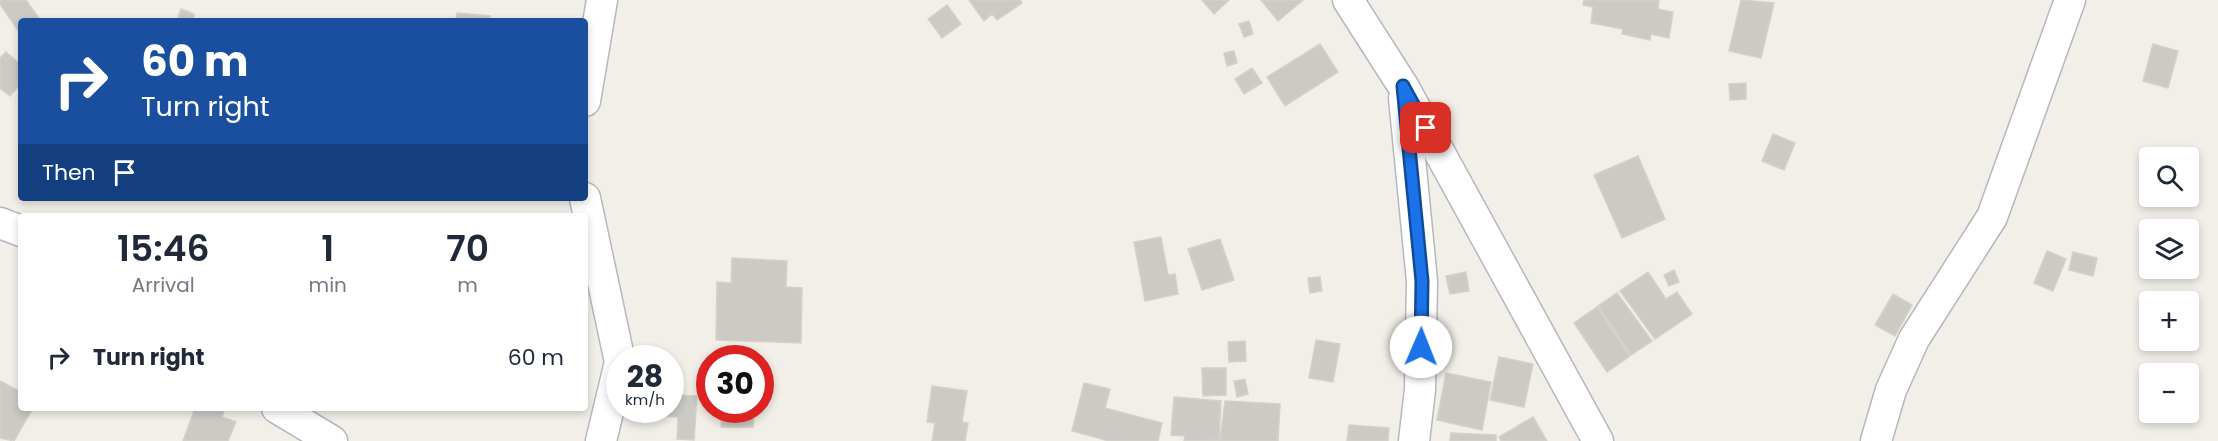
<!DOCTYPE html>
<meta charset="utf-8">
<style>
:root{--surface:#fff;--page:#f2f2f3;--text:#1f2937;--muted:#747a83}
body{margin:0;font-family:Poppins,sans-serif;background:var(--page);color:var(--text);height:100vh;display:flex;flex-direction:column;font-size:22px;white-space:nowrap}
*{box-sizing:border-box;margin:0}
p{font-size:20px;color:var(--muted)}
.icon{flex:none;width:33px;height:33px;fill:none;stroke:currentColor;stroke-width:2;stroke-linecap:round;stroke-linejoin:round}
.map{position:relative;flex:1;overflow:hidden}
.details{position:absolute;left:18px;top:213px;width:570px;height:198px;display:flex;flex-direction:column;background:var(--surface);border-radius:6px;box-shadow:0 3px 9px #0003}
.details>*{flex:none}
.hud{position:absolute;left:18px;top:18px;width:570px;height:183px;border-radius:6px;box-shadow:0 3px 9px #0003;background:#1a4fa0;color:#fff;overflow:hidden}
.fabs{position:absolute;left:2139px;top:147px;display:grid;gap:12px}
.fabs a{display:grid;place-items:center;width:60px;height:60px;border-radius:6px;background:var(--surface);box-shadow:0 3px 9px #0003;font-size:30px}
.speed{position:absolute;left:606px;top:345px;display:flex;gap:12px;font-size:30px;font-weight:700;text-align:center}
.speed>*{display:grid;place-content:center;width:78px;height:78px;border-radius:50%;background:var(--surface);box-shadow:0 3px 9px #0003;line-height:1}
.speed small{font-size:15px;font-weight:400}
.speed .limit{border:9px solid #d22;background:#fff;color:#111}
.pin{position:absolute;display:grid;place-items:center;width:51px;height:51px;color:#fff;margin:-26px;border-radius:12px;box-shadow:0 3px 9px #0006}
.me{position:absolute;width:66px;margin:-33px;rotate:1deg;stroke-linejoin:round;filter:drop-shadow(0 0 4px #0008)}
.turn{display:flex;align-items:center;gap:21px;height:126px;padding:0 24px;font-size:27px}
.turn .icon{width:78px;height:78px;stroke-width:2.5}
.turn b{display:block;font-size:42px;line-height:51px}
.then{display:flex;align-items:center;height:57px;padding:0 24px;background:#0003;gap:12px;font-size:22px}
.eta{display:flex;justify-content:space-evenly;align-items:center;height:102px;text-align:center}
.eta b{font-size:36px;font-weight:600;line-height:42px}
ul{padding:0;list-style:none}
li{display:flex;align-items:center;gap:18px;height:84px;padding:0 24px}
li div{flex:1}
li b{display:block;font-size:22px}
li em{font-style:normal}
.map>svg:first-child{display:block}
</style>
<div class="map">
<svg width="2218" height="441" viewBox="0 0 2218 441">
<rect width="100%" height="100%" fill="#f1efe8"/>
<path fill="#cccac5" stroke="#d6d1c6" stroke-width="1.5" d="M0,0H26L41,21H21V35L0,4Z
M969,0H1020L1022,3L997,20L992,14L984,21Z
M1202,0H1229L1214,14Z
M1261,0H1303L1278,21Z
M1584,0H1659L1658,9L1673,12L1669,38L1651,34L1650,40L1622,34L1623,29L1591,23L1593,7L1583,5Z
M1741,0L1774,3L1761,58L1729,51Z
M947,5L961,24L942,38L928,19Z
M181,9L194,14L193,19L200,21H177Z
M457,13L490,16V21H456Z
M1249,21L1253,34L1244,37L1239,24Z
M1320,44L1338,72L1285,106L1267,77Z
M2153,44L2178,51L2168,88L2143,81Z
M1234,51L1237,63L1227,66L1224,53Z
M6,52L21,65V83L10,96L0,88V58Z
M1252,68L1262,83L1244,94L1235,79Z
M1746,83V99L1730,100L1729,84Z
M1773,134L1795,143L1784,170L1762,161Z
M1638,156L1665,219L1622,238L1594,175Z
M1161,237L1168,275L1175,274L1178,294L1145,301L1134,242Z
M1220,239L1234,280L1202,290L1188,249Z
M2047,251L2066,259L2053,291L2034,283Z
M2073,252L2097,258L2093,276L2069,270Z
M732,258L787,261L786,287L802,288L801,343L716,340L717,282L731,283Z
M1674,270L1679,282L1669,286L1664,275Z
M1466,272L1469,291L1450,294L1446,276Z
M1648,272L1666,299L1677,292L1692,314L1655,339L1620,291Z
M1320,277L1322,291L1310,293L1308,278Z
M1617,293L1652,341L1631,355L1598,306Z
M1893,294L1912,305L1895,336L1875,325Z
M1597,307L1630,356L1607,372L1574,323Z
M1316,340L1340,344L1333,382L1309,378Z
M1245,341L1246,361L1229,362L1228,342Z
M1499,357L1533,364L1524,407L1490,400Z
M1202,368H1226V395L1203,396Z
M1446,373L1491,382L1482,430L1437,420Z
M1245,379L1248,394L1237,397L1234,381Z
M0,381L21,392V408H33L14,441L0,438Z
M1084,383L1110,389L1105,408L1162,423L1158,441H1109L1072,431Z
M932,386L967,391L962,422L968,423L965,441H932L935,423L927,422Z
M670,395L697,396L694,440L677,439L678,417L637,414V410H670Z
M1174,397L1221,401L1219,440L1184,441L1185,436L1171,435Z
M1225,401L1280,404L1278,441H1220Z
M195,408H225L222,417L236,422L228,441H183Z
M722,410H754L753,427H721Z
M1533,417L1547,441H1501L1499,437Z
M1349,425L1389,428L1388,441H1347Z
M1451,433L1496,435V441H1450Z"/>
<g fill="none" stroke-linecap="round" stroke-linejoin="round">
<defs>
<path id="street" d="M1348,0L1403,86L1598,441
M1404,98L1422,281L1420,390L1414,441
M585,101L602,0
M585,198L620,362
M0,223L21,231
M277,408L332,441
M601,441L620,362
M1876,441L1891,390L1914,339L1992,217L2070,0"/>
</defs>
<use href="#street" stroke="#b5b8bc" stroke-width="33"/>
<use href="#street" stroke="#fff" stroke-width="30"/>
</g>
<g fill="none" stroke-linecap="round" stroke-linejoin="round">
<defs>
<path id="route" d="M1421,347L1422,281L1403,86L1426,128"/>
</defs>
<use href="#route" stroke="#114b97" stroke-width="15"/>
<use href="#route" stroke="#1a73e8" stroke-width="10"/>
</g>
</svg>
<div class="fabs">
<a><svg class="icon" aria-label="search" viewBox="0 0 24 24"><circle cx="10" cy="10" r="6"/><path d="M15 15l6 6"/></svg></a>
<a><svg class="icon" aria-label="layers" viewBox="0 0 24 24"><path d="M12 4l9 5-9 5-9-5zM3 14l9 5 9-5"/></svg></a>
<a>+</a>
<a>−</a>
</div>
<div class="speed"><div>28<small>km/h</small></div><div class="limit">30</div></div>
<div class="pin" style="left:1426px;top:128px;background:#d93025"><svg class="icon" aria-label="arrive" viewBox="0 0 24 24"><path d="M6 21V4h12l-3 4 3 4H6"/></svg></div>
<svg class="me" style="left:1421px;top:347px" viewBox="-20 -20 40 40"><circle r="19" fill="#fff"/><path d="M0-13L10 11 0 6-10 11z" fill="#1a73e8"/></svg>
<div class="hud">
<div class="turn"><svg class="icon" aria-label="right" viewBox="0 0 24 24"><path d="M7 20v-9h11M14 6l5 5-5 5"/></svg><div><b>60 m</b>Turn right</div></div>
<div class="then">Then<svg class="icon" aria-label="arrive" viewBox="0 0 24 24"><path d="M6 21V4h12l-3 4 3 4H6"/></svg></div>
</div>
<section class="details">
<div class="eta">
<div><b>15:46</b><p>Arrival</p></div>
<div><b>1</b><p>min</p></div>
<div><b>70</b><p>m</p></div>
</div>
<ul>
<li><svg class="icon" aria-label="right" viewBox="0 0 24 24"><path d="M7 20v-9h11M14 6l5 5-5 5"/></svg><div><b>Turn right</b></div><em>60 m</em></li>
</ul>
</section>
</div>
